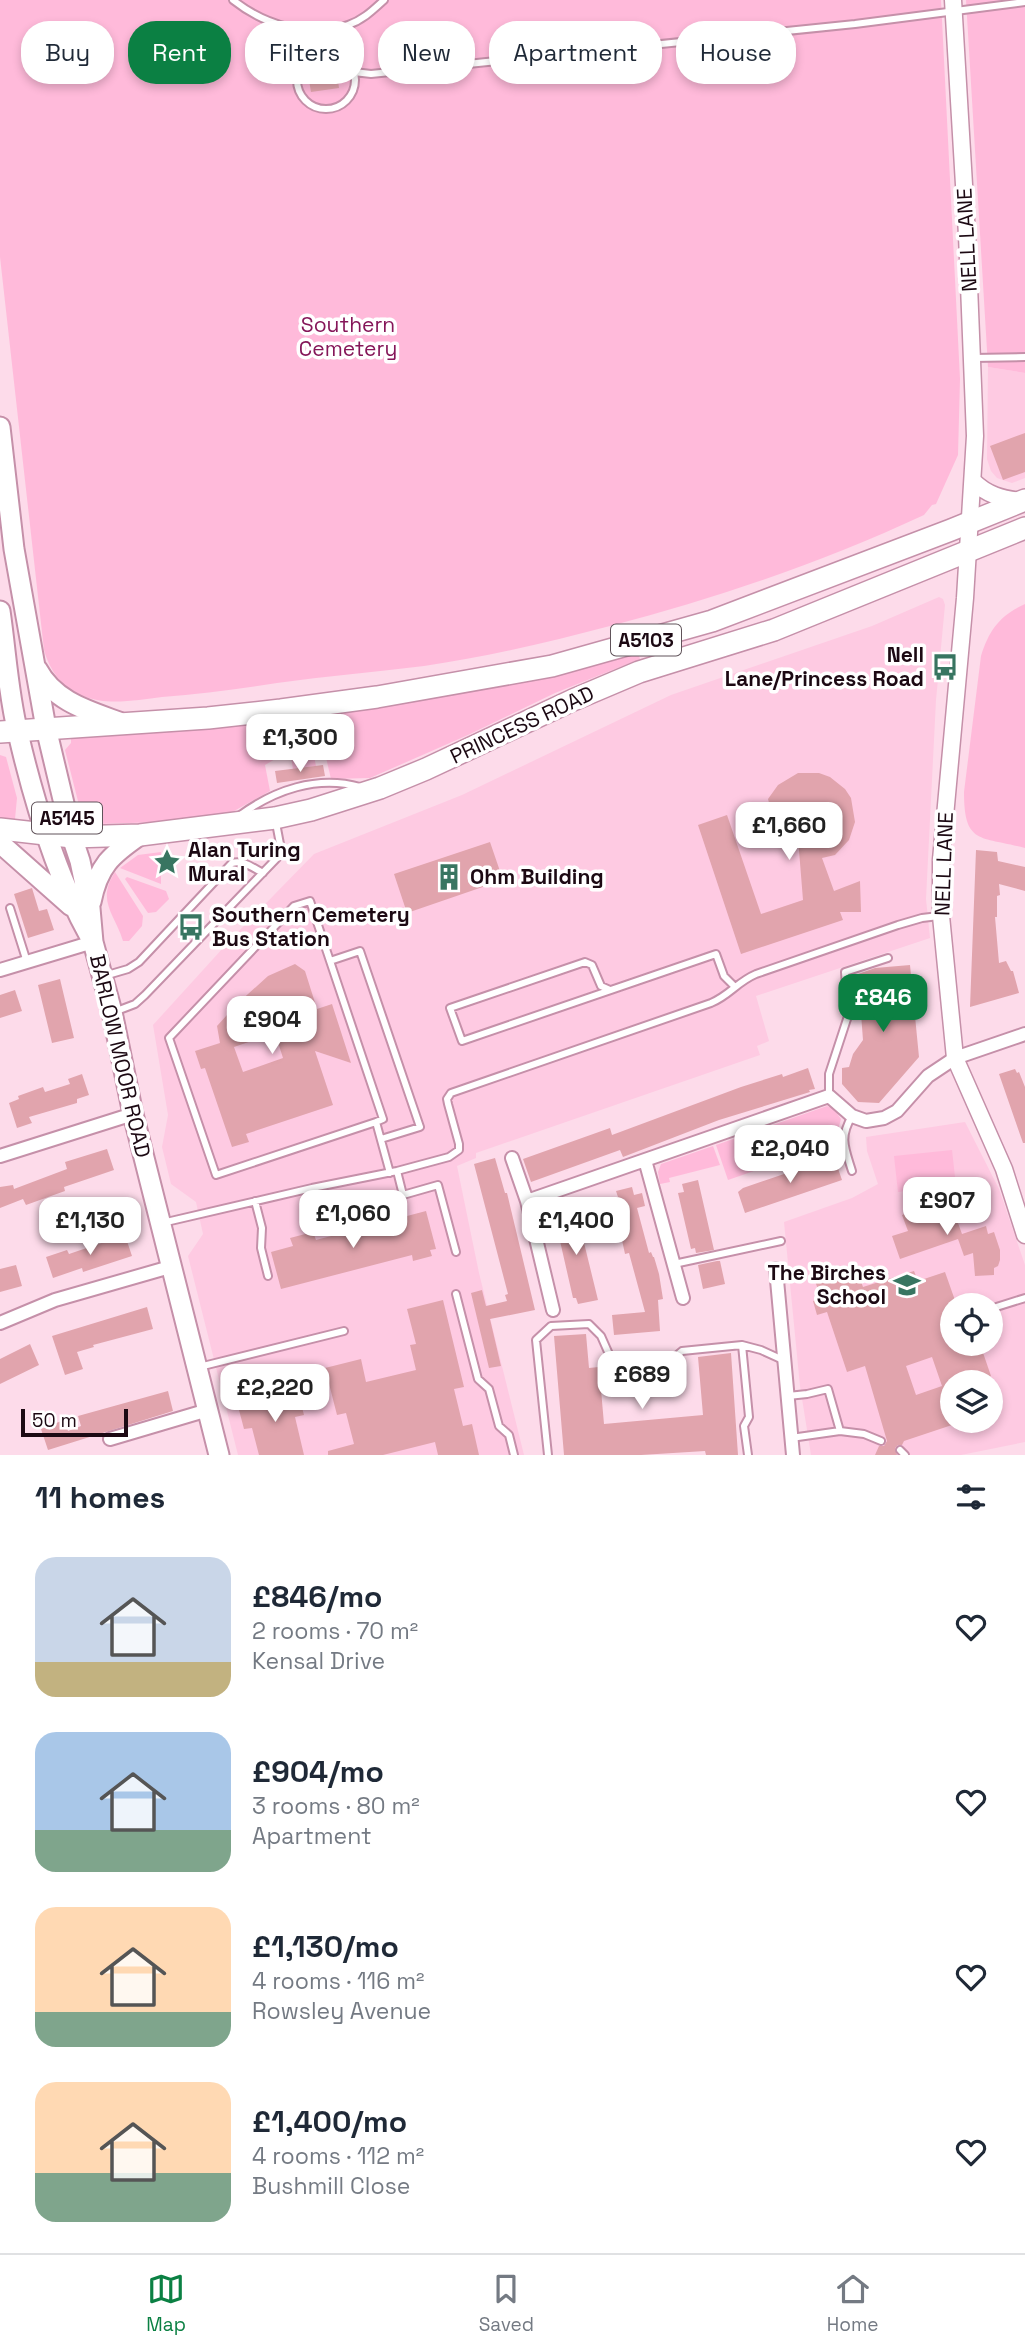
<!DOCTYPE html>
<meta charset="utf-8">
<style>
:root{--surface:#fff;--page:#f2f2f3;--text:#1f2937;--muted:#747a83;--line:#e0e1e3;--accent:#0b8043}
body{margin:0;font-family:"Space Grotesk",sans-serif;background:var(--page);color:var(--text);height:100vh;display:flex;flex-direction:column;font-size:26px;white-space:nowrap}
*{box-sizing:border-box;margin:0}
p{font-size:23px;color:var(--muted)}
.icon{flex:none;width:38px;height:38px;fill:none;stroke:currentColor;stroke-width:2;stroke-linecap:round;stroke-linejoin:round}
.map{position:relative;height:1455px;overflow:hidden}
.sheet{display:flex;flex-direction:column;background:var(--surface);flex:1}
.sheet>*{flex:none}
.hud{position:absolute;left:21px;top:21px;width:984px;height:63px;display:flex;gap:14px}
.controls{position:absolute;left:940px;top:1293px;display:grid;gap:14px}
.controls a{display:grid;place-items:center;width:63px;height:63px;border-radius:50%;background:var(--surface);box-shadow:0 4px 10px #0003;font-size:35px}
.scale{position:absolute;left:21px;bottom:18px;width:107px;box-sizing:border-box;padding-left:7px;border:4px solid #1c0913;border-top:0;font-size:19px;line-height:24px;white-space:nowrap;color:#1c0913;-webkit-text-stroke:5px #fff;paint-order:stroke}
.price{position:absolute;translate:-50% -60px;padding:0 16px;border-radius:14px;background:#fff;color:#222;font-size:23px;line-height:46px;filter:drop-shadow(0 2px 4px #0008)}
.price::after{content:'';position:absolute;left:50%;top:42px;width:21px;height:16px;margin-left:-10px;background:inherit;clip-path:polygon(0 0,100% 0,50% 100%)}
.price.active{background:var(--accent);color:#fff}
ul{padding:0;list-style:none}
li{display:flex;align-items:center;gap:21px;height:175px;padding:0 35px}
li span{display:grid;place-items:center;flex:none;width:196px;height:140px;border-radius:21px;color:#555}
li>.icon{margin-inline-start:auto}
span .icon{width:84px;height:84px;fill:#fffc;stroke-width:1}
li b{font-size:30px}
h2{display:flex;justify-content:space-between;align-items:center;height:84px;padding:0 35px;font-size:30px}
.chip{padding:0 24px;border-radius:28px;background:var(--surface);box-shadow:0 4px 10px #0003;font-size:24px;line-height:63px}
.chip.active{background:var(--accent);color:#fff}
.dock{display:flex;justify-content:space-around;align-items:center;height:98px;border-top:2px solid var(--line);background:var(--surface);font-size:19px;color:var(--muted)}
.dock a{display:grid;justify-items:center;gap:4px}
.dock .active{color:var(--accent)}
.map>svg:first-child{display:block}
</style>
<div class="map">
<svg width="1025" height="1455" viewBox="0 0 1025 1455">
<rect width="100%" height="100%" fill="#fddbea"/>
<path fill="#fecae2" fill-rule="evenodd" d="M988,367L1025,373V478L1012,483L997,478L991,471L987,459Z
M939,597L943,599L945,605L936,700L926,899L930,938L756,996L769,1041L757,1046L760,1055L476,1153V1158L457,1166L479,1273L524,1455H238L188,1256L203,1234L196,1202L171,1184L162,1147L168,1115L153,1025L233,937L314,854L462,795L671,695L872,626Z
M965,1122L999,1189L1025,1265V1442L961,1455H811L800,1386L784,1222L852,1198L878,1184L867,1151L866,1137ZM952,1306H990V1344H952ZM952,1382H990V1421H952Z"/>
<path fill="#ffbada" d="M0,0H941L960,379L958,455L936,504L932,505L924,515C823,562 718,598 610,626C549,642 487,657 424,666C375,672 326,676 277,683C239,689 200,694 162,697C137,700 107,706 83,696C62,688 50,671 44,650L0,257Z
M966,0H1025V373L988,367Z
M1025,604V848C980,836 964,845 964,792L981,656C989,630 1000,615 1025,604Z
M637,650L640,659L555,693L468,735L370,778L331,779L324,749L313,751L316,766L293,769L284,717Z
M279,718L284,754L265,765L270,791L227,815L161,822L97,824L80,809L65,750L71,743V737Z
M0,755L6,757L17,798L15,819L0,818Z
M161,852V884L120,868L138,855Z
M115,872L143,916L142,926L129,941H123C115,914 96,901 115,872Z
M127,877L166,891L169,899L156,912L148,913L125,879Z
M827,1106L834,1109L841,1119L837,1134V1142L728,1180L716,1145Z
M713,1146L720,1165L669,1178L670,1182L660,1184L658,1172L661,1164Z
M952,1150L956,1186L898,1192L894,1156Z
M286,1364L291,1383L250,1393L246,1374Z"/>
<path fill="#e1a4ad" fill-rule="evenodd" d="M336,66L339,88L311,92L308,74H311L310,70Z
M1025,433V472L1003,480L990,446Z
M323,765L325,776L277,783L275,771Z
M798,773H819L830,777L845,789L851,798L855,822L849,840L835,855L822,858L834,891L860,881L861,912H840L843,920L741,954L698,825L727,815L761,914L803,900L798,838H784L781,830L768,834L767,813L771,810L768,799L778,785Z
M490,842L503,880L407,913L394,874Z
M976,850L997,852L998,861L1025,867V891L999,884L1000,895L997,896V917H995L999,963L1006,961L1011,971H1013L1019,993L970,1007Z
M32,888L39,911L47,909L54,930L28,938L14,894Z
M295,964L305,971L317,1009L332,1004L351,1063L315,1051L333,1105L246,1134L249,1142L232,1147L205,1068L201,1069L195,1051L220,1043L217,1026L237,1004L268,976ZM275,1033L283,1058L243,1072L234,1047Z
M910,965L919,1057L879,1103L858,1102L842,1084V1068L849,1067L853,1054L863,1040L858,974L875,968Z
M60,979L74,1038L52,1043L38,985Z
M15,990L22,1011L0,1018V995Z
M808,1068L815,1089L809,1090L810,1092L719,1120L623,1157L620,1150L531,1182L523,1159L610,1128L612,1135L741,1087L782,1074L783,1077Z
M1015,1069L1017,1073L1019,1072L1025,1087V1143H1023L999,1074Z
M82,1074L89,1095L77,1099V1103L29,1117L32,1123L17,1128L9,1103L19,1099L18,1096L43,1087L45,1092L70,1084L68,1079Z
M107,1149L114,1170L64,1187L65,1191L26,1205L23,1199L0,1208V1187L13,1185L14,1189L67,1169L65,1162Z
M834,1157L842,1180L745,1213L738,1192L743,1188Z
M495,1158L505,1193H507L535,1310L490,1319L501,1366L489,1368L471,1293L482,1290L486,1306L507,1301L505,1295L508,1294L474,1164Z
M698,1180L714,1250L696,1253L695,1248L691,1249L678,1193L684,1192L682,1184Z
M632,1187L634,1195L642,1193L645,1206L637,1208L649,1253L651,1252L653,1257H654L659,1274L663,1299L658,1300L660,1331L614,1335L612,1315L645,1312L629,1253L625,1254L613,1199L618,1197L616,1191Z
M944,1201H950L962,1234L986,1226L988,1234L994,1232L1000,1250V1260L998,1266L994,1268V1275L975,1276L973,1253L964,1256L958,1239L900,1259L892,1236L908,1231L902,1215Z
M575,1206L598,1300L578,1304L576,1298H573L555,1219L561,1218L559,1210Z
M426,1211L436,1249L430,1250L432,1256L413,1261L412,1255L281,1289L271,1252L293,1246L290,1238L313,1232L316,1240Z
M125,1235L132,1256L83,1272L82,1268L53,1278L46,1257L67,1250L69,1254Z
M717,1261H720L725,1284L703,1289L698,1265Z
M16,1265L22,1286L0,1292V1269Z
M856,1267L863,1287L914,1271L918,1281L945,1272L957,1306H952V1344H980L991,1376L982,1379L983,1382H952V1425L904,1441L902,1445H898L895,1448L897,1455H875L879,1446H884L887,1441L865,1366L847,1372L827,1312L817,1315L813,1301L821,1298L815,1281ZM932,1357L942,1386L916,1395L906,1366Z
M443,1300L464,1387L454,1389L463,1426L472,1424L479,1455H438L435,1442L383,1455H328V1451L354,1444L346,1413L337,1415L325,1368L361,1359L366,1382L416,1370L410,1345L416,1344L407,1309Z
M147,1307L153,1329L93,1345L94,1347L77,1352L83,1369L65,1375L52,1336Z
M586,1334L589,1368L599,1367L604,1424L703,1415L698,1357L731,1353L738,1455H706L705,1451L641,1455H564L554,1336Z
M30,1344L39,1365L0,1384V1359Z
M276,1389L278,1397L298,1392L304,1415L295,1417L304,1455H259L252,1428L244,1429L239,1410L258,1405L256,1394Z
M168,1391L173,1411L48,1450L41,1429L64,1420L68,1431L81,1426L78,1416Z"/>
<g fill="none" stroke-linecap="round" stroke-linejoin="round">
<defs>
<path id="lane" d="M233,0C263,24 311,40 348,25C363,20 373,10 384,0
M311,29L312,54
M335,29L338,53
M297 80a29 29 0 1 1 58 0a29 29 0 1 1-58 0Z
M354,72L371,74L855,24L1025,2
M973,358L1025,357
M239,816C274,790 317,775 360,787
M10,908L27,962
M330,961L383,1119L376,1122
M104,976L128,969L139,962L232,863C244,860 253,868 263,873
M610,990L601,986L592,965L585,962L450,1008L462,1041L716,954L724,976L735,987
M114,1012L135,1004L145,995L277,858L280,844L276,823
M829,1096V1074L848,1016L845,972L888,958
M852,1116C839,1138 845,1148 852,1171
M381,1139L420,1127L360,951L330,961L310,901L294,906L169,1038L216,1175L376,1122L390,1173
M403,1195L438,1185L456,1252
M255,1201L262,1228L261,1248L268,1276
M323,1216L403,1195L397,1171
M162,1223L312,1188L397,1171L449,1157L459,1150V1144L448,1104L447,1099L451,1093L711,1003C730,995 737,982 756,974L898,925L922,918L939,916
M674,1264L781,1241
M456,1294L478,1379L489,1389L499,1426L509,1435L514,1455
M990,1309L1025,1298
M742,1345L749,1417L744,1426L748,1455
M199,1367L344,1331
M788,1396L807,1394L828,1389L840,1431L791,1438
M840,1431L864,1434L881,1441
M900,1450L905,1455
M548,1455L536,1340L551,1326L589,1324L601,1336L616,1370L663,1367L682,1351L742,1345L761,1350L783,1360"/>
<path id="street" d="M0,970L93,942
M0,1156L133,1114
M512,1158L527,1201L553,1310
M645,1160L683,1298
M527,1201L829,1096L852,1116L866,1121L884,1118L897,1111L928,1076L955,1058L1025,1034
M776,1269L793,1455
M0,1323L55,1300L170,1267
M110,1439L208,1410"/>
<path id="secondary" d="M953,0L967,235L975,436L965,598L941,860V916L955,1058L1004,1169L1025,1235
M973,481C987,495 1002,499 1021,501"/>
<path id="primary" d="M0,427L14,549L46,728L72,837L80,861L90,908L93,942L112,1012L133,1114L219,1455
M0,611C6,651 8,693 18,733C33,798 57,877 89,935
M37,669C54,701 86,710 119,722
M0,843L71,906
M91,902C98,866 111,855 140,835"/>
<path id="highway" d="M0,732L208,718L281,710L377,697L552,666L712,621L951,530L1025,500
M0,829L72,837L140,835L275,818L311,810L380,788L426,769L573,700L639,672L774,630L1025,528"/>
</defs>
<use href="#lane" stroke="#c590a9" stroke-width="10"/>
<use href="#street" stroke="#c590a9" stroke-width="16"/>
<use href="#secondary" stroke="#c590a9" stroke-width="19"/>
<use href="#primary" stroke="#c590a9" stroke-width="23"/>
<use href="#highway" stroke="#c590a9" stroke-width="24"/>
<use href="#lane" stroke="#fff" stroke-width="6"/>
<use href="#street" stroke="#fff" stroke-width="12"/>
<use href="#secondary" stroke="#fff" stroke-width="16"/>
<use href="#primary" stroke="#fff" stroke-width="19"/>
<use href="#highway" stroke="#fff" stroke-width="21"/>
</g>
<defs>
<symbol id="bus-bare" viewBox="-9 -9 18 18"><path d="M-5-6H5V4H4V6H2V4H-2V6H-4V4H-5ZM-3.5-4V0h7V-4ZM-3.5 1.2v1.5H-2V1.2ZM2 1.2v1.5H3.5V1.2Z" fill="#387561" stroke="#fff" stroke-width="2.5" paint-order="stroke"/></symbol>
<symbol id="sight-bare" viewBox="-9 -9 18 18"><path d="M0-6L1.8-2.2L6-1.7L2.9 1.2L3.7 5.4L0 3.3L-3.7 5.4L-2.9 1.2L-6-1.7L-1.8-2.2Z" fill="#387561" stroke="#fff" stroke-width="2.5" paint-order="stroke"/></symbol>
<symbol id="building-bare" viewBox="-9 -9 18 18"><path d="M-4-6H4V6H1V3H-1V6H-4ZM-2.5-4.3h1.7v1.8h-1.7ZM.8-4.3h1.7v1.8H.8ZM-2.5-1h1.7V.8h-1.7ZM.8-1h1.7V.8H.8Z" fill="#387561" stroke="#fff" stroke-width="2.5" paint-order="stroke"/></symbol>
<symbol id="school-bare" viewBox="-9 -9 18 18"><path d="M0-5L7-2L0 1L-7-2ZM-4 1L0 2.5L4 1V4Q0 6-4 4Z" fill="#387561" stroke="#fff" stroke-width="2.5" paint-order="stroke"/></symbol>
</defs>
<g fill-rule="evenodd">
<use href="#bus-bare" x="926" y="648" width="38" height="38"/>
<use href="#sight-bare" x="148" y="843" width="38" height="38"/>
<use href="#building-bare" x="430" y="858" width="38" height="38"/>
<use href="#bus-bare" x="172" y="908" width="38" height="38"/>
<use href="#school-bare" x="888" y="1266" width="38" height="38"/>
</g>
<g text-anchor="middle" stroke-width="7" stroke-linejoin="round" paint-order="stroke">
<g fill="#fff" stroke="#60535a" stroke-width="2">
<rect x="611" y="624.5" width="70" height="31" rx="5"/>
<rect x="32" y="802.5" width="70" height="31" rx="5"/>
</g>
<g font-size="19" font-weight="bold" fill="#1c0913">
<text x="646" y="647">A5103</text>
<text x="67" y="825">A5145</text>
</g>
<g font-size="21" fill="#1c0913" stroke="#fff">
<text transform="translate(967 240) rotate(-93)" y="7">NELL LANE</text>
<text transform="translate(522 725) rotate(-25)" y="7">PRINCESS ROAD</text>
<text transform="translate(944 864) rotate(-88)" y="7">NELL LANE</text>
<text transform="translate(120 1056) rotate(77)" y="7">BARLOW MOOR ROAD</text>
</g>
<g font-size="21" fill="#851659" stroke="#fff">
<text x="348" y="332">Southern<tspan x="348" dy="24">Cemetery</tspan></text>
</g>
<g font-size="21" font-weight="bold" fill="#1c0913" stroke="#fff" text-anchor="start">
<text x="924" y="662" text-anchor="end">Nell<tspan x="924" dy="24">Lane/Princess Road</tspan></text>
<text x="188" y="857">Alan Turing<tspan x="188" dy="24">Mural</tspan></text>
<text x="470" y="884">Ohm Building</text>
<text x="212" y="922">Southern Cemetery<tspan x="212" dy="24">Bus Station</tspan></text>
<text x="886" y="1280" text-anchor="end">The Birches<tspan x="886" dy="24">School</tspan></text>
</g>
</g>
</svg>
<div class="controls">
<a><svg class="icon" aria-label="locate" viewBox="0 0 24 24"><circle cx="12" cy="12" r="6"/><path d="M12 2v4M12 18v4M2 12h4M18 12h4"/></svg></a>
<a><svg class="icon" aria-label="layers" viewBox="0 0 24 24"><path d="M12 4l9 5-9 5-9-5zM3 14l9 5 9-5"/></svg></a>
</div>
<div class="scale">50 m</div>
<b class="price" style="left:300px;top:774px">£1,300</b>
<b class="price" style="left:789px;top:862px">£1,660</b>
<b class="price active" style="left:883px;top:1034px">£846</b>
<b class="price" style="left:272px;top:1056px">£904</b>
<b class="price" style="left:790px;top:1185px">£2,040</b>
<b class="price" style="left:947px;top:1237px">£907</b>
<b class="price" style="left:353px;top:1250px">£1,060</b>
<b class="price" style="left:90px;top:1257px">£1,130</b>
<b class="price" style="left:576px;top:1257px">£1,400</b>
<b class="price" style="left:642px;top:1411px">£689</b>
<b class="price" style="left:275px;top:1424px">£2,220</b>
<div class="hud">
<a class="chip">Buy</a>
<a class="chip active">Rent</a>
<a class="chip">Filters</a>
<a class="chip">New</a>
<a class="chip">Apartment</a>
<a class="chip">House</a>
</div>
</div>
<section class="sheet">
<h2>11 homes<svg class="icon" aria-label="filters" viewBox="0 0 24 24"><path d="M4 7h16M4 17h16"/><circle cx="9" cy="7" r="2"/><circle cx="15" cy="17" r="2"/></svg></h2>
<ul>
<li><span style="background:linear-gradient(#c9d6e8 75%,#c2b280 0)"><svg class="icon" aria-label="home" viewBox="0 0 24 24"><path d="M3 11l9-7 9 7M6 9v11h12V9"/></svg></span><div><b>£846/mo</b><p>2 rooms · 70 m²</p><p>Kensal Drive</p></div><svg class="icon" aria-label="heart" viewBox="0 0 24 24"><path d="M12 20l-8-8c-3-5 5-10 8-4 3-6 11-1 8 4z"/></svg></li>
<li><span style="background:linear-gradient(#a9c7e8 70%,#7fa58c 0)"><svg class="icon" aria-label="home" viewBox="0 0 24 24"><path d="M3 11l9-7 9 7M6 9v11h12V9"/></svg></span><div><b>£904/mo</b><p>3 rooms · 80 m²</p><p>Apartment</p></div><svg class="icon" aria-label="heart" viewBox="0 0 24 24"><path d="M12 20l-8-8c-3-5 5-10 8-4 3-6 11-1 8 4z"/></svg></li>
<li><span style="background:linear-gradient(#ffd9b3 75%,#7fa58c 0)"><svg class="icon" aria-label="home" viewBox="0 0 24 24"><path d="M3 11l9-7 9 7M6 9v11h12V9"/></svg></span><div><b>£1,130/mo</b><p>4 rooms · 116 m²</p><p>Rowsley Avenue</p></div><svg class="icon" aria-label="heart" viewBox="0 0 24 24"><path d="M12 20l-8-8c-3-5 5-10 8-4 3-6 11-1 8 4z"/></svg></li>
<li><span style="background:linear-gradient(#ffd9b3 65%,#7fa58c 0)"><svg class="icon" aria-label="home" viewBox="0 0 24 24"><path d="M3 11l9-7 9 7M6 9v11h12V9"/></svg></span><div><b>£1,400/mo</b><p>4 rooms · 112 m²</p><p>Bushmill Close</p></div><svg class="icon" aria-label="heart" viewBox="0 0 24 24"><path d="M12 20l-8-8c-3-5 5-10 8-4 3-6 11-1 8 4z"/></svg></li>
</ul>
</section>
<nav class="dock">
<a class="active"><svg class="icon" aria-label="map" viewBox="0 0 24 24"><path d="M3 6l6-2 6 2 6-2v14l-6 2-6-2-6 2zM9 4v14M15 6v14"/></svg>Map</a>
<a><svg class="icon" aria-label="saved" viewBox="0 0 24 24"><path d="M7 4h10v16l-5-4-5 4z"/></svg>Saved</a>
<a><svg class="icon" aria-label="home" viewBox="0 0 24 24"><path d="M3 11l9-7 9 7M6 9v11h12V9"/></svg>Home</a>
</nav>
